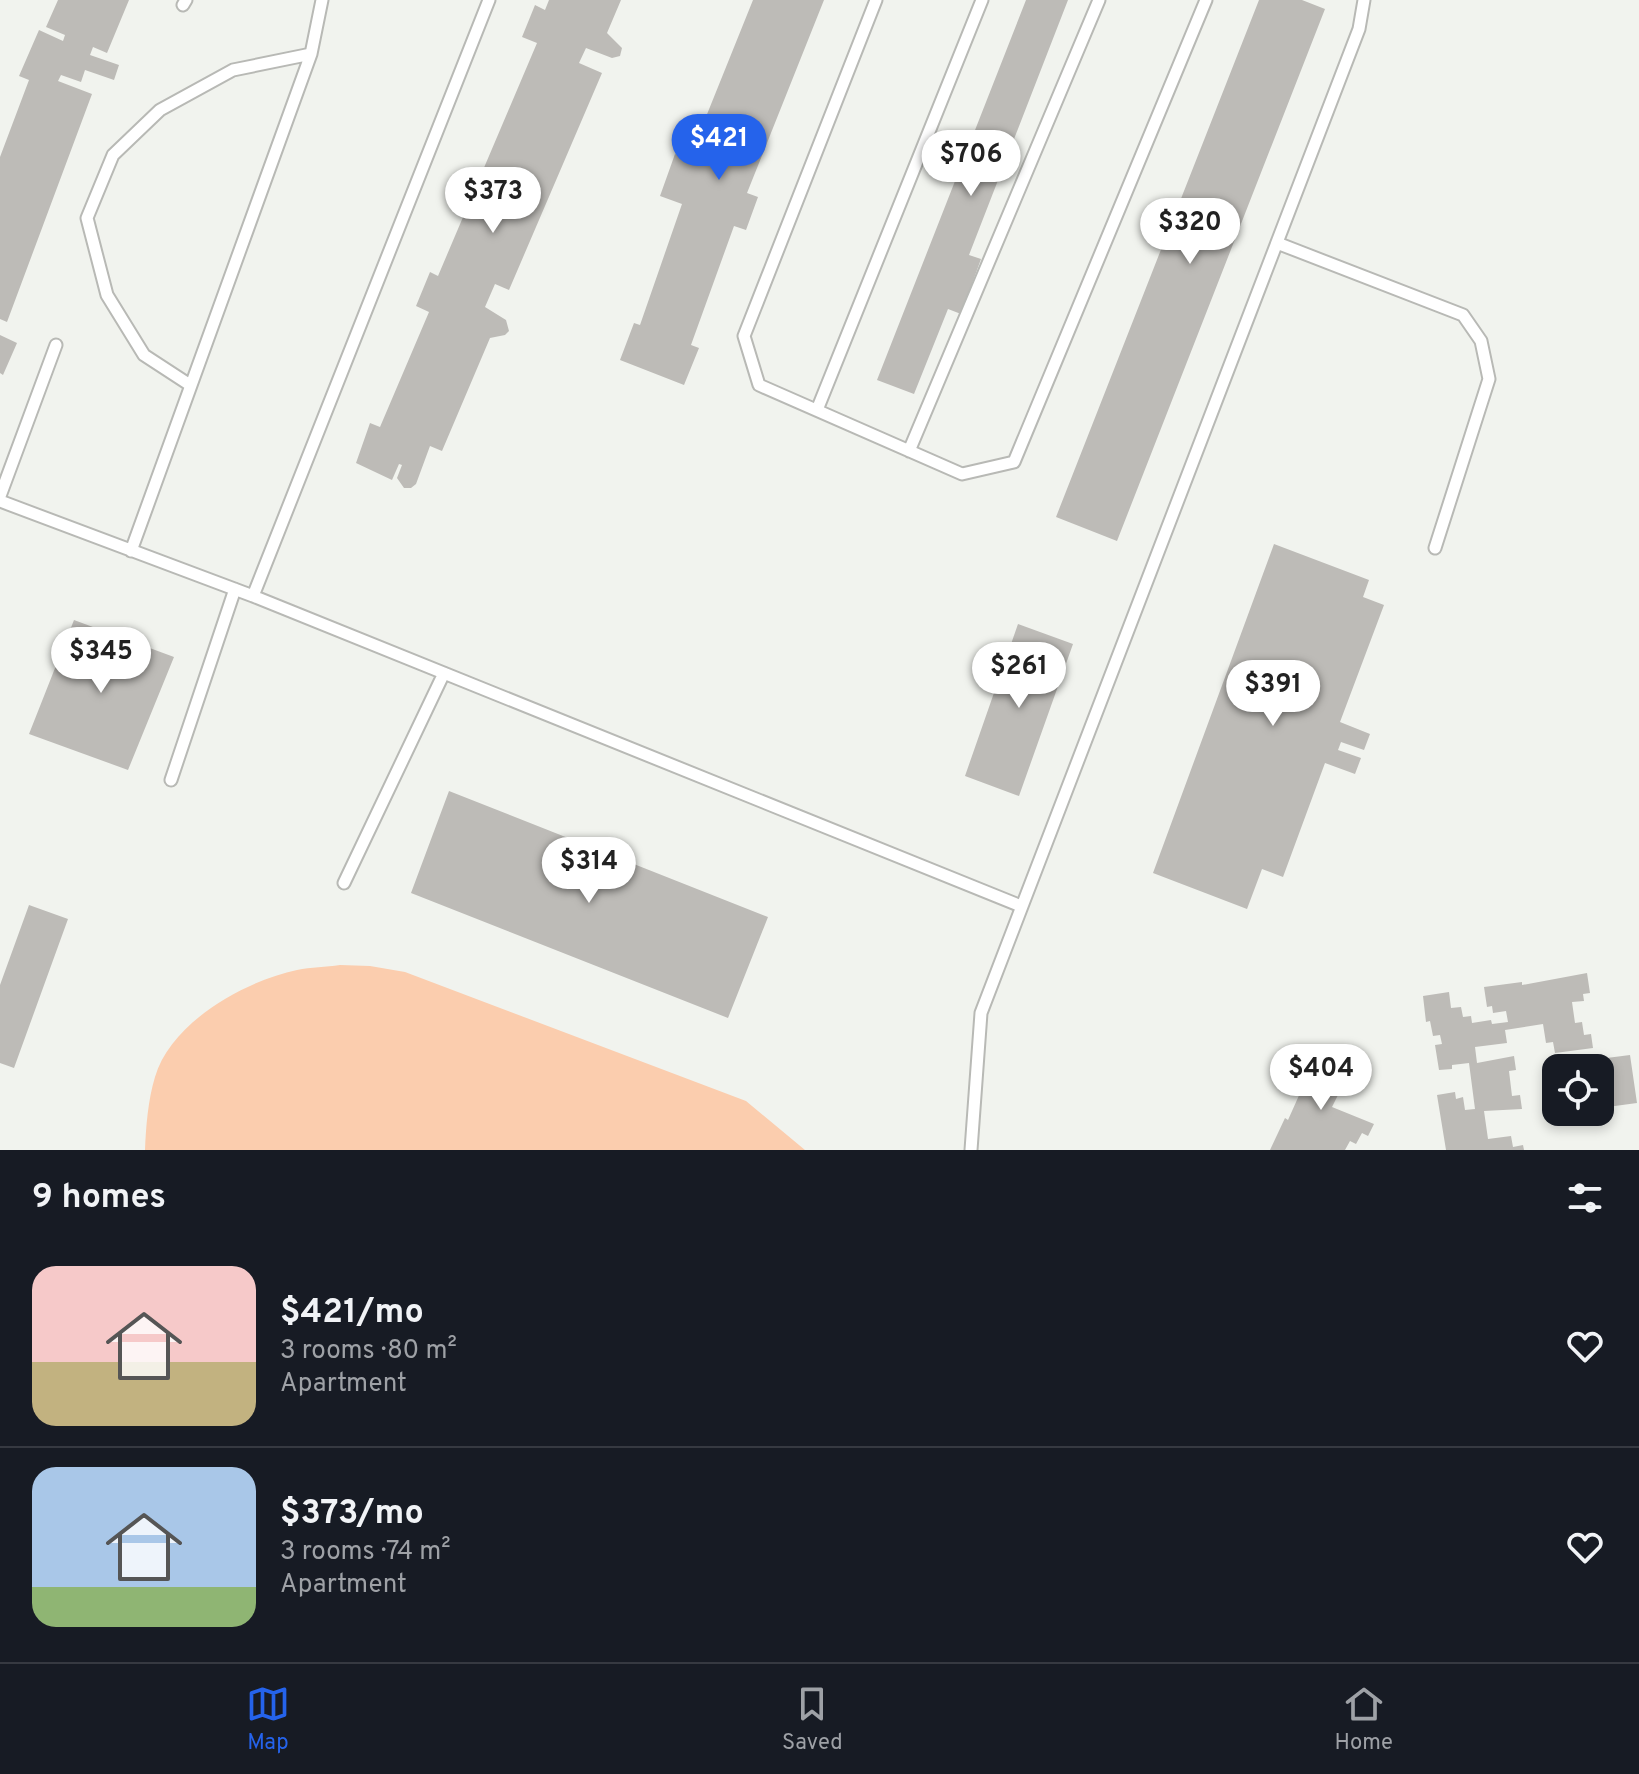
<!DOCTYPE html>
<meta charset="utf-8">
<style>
:root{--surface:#171b24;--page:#242831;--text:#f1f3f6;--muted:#9ea1a6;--line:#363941;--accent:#2563eb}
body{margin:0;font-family:Overpass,sans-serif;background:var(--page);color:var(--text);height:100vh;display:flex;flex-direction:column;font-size:30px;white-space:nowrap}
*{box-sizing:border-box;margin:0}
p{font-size:26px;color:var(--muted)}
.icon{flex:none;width:44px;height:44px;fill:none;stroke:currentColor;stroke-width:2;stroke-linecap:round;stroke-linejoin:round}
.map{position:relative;height:1150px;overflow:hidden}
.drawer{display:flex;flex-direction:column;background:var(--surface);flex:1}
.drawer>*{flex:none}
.fabs{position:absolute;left:1542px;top:1054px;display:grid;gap:16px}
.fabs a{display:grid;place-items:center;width:72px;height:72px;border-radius:16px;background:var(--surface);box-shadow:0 4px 12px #0003;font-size:40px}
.price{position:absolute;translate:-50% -68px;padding:0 18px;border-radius:28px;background:#fff;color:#222;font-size:26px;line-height:52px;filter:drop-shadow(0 2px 4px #0008)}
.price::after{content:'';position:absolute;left:50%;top:48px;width:24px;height:18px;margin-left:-12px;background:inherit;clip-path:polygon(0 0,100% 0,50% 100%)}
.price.active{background:var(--accent);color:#fff}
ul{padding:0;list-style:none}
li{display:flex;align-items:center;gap:24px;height:200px;padding:0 32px}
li+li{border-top:2px solid var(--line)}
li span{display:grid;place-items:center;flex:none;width:224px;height:160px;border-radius:24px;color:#555}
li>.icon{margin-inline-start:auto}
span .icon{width:96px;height:96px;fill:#fffc;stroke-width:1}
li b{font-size:34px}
h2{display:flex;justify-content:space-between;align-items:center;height:96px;padding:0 32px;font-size:34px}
.tabs{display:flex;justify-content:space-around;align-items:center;height:112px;border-top:2px solid var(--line);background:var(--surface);font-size:22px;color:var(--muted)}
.tabs a{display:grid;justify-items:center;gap:4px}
.tabs .active{color:var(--accent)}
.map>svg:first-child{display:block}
</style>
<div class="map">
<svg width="1639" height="1150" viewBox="0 0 1639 1150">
<rect width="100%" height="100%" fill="#f1f3ee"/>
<path fill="#fbcdae" d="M340,965L370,966L405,972L746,1101L805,1150H145C146,1126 148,1100 155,1077C171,1022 245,981 297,970C311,967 326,967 340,965Z"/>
<path fill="#bdbbb7" d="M58,0H129L107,53L93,47L90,55L119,65L114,80L85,70L81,82L61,75L58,81L92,94L7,322L0,319V157L29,80L19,76L39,30L63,41L65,35L46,27Z
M549,0H621L607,33L622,48L620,56L612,58L586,48L579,63L602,73L509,290L495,284L485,307L506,320L509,331L505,335L490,338L442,451L430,446L416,484L411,488H404L397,478L402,465L399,464L392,480L356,463L370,423L380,427L429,312L416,306L430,272L438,276L537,43L522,37L535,5L545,10Z
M753,0H824L747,193L758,197L746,230L734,226L691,345L699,348L684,385L620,360L634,323L640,325L682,204L660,196L675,154L689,159Z
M1026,0H1068L969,255L981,259L961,314L948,309L914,394L877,380Z
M1259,0H1302L1325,9L1117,541L1056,517Z
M0,335L17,343L3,375L0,373Z
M1274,544L1369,580L1363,597L1384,605L1340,722L1370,734L1364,750L1341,742L1338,750L1361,758L1355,774L1325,763L1283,877L1262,869L1247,909L1153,873Z
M74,620L174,657L128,770L29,734Z
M1018,624L1073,644L1019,796L965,776Z
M449,791L768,917L728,1018L411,893Z
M29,905L68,919L14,1068L0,1063V985Z
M1587,973L1590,993L1583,994L1584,1001L1572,1002L1575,1023L1582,1022L1584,1035L1591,1034L1593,1048L1555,1053L1553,1042L1546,1043L1543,1024L1505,1030L1507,1043L1475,1047L1477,1063L1514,1056L1516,1070L1509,1071L1512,1096L1520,1095L1522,1109L1484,1111L1488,1139L1511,1136L1513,1147L1523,1145L1524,1150H1446L1437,1095L1455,1092L1456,1099L1463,1097L1465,1110L1475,1109L1469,1063L1452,1065V1069L1439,1070L1435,1045L1442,1044L1440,1035L1433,1036L1430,1021L1426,1022L1423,996L1449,992L1451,1008L1461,1007L1463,1017L1471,1016L1472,1023L1491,1020L1492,1024L1508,1022L1506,1011L1493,1013L1492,1006L1487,1007L1484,987L1522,982V985Z
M1322,1044L1340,1053L1337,1058L1343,1061L1337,1073L1347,1077L1332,1107L1374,1124L1368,1136L1362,1133L1356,1144L1350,1141L1345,1150H1270L1285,1118L1288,1120Z
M1630,1055L1637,1103L1600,1108V1068H1560V1064Z"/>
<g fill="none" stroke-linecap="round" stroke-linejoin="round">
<defs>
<path id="service" d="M876,0L744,336L759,385L962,474L1014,462L1206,0
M183,5L186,0
M1277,243L1463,315L1481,341L1489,379L1435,548
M190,385L144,355L107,295L87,218L113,155L160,110L233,70L311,54
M817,410L982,0
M909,451L1099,0
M0,496L56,345
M0,501L253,596L1021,906
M131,551L311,54L322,0
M253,596L489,0
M171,780L235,589
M344,883L444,673
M971,1150L981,1013L1359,29L1364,0"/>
</defs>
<use href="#service" stroke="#b8b9b5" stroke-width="15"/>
<use href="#service" stroke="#fff" stroke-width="11"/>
</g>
</svg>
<div class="fabs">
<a><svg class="icon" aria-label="locate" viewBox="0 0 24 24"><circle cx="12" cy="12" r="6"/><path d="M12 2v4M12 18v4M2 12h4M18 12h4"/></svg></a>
</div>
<b class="price active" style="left:719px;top:182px">$421</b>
<b class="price" style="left:971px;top:198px">$706</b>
<b class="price" style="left:493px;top:235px">$373</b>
<b class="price" style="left:1190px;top:266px">$320</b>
<b class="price" style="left:101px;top:695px">$345</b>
<b class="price" style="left:1019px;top:710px">$261</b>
<b class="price" style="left:1273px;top:728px">$391</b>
<b class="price" style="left:589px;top:905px">$314</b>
<b class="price" style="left:1321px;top:1112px">$404</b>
</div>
<section class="drawer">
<h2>9 homes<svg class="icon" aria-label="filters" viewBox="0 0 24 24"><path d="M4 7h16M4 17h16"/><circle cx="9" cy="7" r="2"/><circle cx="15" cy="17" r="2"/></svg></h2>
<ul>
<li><span style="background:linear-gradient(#f6c9c9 60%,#c2b280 0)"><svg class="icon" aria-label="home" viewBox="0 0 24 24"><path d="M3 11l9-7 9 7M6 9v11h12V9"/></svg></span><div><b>$421/mo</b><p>3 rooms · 80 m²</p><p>Apartment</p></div><svg class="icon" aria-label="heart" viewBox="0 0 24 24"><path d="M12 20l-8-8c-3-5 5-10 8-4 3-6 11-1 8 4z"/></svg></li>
<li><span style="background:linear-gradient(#a9c7e8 75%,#8fb573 0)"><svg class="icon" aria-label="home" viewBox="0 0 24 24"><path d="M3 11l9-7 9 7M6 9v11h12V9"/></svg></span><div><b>$373/mo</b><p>3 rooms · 74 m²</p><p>Apartment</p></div><svg class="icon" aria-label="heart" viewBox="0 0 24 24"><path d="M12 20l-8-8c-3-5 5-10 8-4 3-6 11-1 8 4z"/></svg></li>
</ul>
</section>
<nav class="tabs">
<a class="active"><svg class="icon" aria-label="map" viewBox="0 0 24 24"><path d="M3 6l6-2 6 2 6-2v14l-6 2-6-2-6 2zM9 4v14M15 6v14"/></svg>Map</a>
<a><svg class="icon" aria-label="saved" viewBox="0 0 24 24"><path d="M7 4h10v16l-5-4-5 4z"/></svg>Saved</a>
<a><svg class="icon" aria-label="home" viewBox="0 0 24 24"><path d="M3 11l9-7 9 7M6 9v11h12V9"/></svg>Home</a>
</nav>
